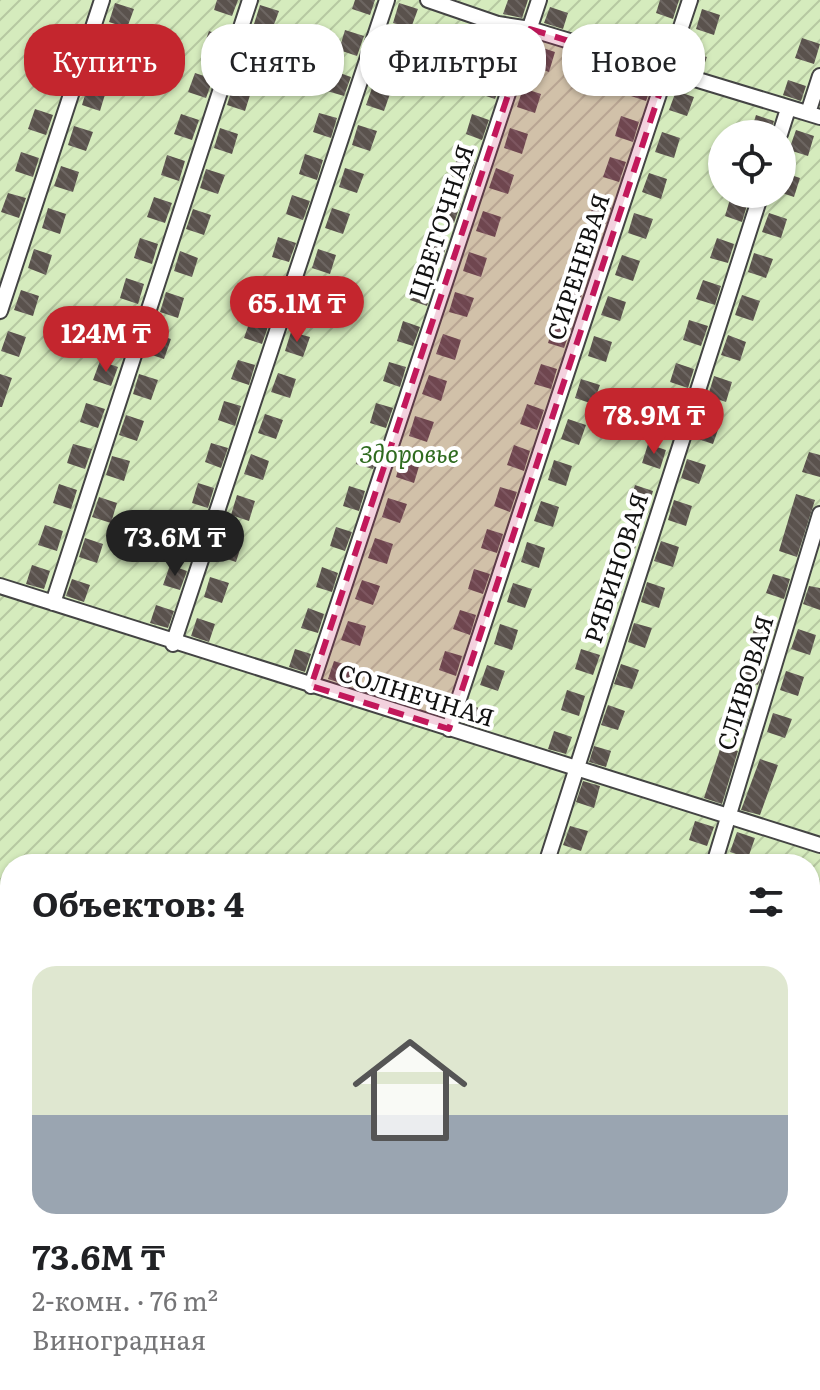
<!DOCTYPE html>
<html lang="ru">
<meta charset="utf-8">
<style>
:root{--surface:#fff;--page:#f2f2f2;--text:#202124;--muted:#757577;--line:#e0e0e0;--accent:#c4262e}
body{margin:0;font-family:Literata,serif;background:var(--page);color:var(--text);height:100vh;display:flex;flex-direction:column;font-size:30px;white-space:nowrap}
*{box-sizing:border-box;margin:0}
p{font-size:26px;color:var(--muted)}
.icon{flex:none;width:44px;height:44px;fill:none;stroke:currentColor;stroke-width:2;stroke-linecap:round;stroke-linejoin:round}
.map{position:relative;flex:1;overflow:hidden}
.drawer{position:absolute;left:0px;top:854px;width:820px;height:536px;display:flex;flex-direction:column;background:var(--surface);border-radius:32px 32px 0 0;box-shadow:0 2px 6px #0004}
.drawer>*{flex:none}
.guide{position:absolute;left:24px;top:24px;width:772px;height:72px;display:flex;gap:16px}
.buttons{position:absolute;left:708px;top:120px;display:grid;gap:16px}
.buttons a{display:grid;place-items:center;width:88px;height:88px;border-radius:50%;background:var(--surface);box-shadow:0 2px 6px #0004;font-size:40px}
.price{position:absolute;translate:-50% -68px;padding:0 18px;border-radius:28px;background:var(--accent);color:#fff;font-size:26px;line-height:52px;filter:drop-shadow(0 2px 4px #0008)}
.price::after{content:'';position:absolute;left:50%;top:48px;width:24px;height:18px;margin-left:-12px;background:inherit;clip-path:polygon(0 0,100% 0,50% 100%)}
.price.current{background:#222;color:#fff}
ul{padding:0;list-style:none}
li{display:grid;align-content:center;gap:16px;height:424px;padding:0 32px}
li+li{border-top:2px solid var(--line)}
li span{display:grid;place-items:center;height:248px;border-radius:24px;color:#555}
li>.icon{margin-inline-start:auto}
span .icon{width:144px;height:144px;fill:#fffc;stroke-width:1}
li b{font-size:34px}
h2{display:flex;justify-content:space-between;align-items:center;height:96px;padding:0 32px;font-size:34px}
.pill{padding:0 28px;border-radius:32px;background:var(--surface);box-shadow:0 2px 6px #0004;font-size:28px;line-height:72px}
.pill.current{background:var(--accent);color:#fff}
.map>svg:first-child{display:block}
</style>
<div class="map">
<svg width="820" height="1390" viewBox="0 0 820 1390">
<defs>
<pattern id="garden-furrows" width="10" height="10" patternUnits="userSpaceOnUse" patternTransform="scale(2)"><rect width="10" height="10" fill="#d5ebbd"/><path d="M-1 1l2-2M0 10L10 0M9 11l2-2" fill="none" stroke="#b6c8a1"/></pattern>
<pattern id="building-back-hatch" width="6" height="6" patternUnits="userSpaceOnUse" patternTransform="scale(2)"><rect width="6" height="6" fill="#5a524d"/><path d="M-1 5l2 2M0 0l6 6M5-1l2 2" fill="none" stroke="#6d6662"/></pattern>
</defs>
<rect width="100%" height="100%" fill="#fffdf5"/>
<path fill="url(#garden-furrows)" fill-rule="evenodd" d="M0,0H820V1390H0ZM722,134H782V194H722ZM10,864H810V1380H10Z"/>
<path fill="url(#building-back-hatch)" d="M217,0H238L232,16L214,10Z
M355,0H375L370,15L352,9Z
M508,0H528L522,18L503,14Z
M660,0H679L673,19L656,13Z
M115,3L134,9L127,28L109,22Z
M399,3L418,9L411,28L393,23Z
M260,5L279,11L272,30L254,24Z
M550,7L568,13L563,29L544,23Z
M702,9L720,15L714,35L696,29Z
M62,27L80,33L74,53L56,47Z
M345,30L364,36L357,56L339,50Z
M209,31L227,37L221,57L202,51Z
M496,34L515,39L509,59L490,53Z
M648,35L666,41L660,58L643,53Z
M802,38L820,44L814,64L795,58Z
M101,43L119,49L113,68L95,62Z
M386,44L404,50L397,70L379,64Z
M247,46L266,52L259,71L241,65Z
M537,46L555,52L549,72L530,66Z
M688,51L707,57L702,71L684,65Z
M48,69L66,75L60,94L42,88Z
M334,71L351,77L344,96L327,91Z
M195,73L213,79L206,98L188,92Z
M484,74L502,80L495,99L477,93Z
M634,76L653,82L646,101L628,95Z
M788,80L806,86L801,101L783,95Z
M88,85L106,91L100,111L82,105Z
M373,85L391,91L384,111L366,105Z
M233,86L251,92L245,111L227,105Z
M523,88L541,94L535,113L517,107Z
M676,91L694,97L687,116L669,110Z
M35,109L53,115L46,135L28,129Z
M319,113L337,118L331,138L313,132Z
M181,114L199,120L192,140L174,134Z
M472,114L489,120L482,140L466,134Z
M756,115L774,121L770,134H750Z
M621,116L639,122L633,142L615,136Z
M358,125L377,131L370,151L352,145Z
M74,126L93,132L86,151L68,145Z
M220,128L238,134L232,154L214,148Z
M510,128L528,134L522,154L504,148Z
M796,130L814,136L808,156L789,150Z
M662,132L680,138L674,158L655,152Z
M21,152L39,158L33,177L15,171Z
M305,154L323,160L317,180L299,174Z
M167,155L185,161L179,181L161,175Z
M458,156L475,162L468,181L451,176Z
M610,157L626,162L619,182L603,177Z
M61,166L79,172L73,192L54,186Z
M345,168L364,174L357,193L339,187Z
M496,168L514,175L508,194L489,188Z
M206,169L225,175L218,194L200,188Z
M782,172L800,178L794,197L782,193Z
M649,173L667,179L661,199L642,192Z
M8,193L26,198L19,218L1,212Z
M292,195L310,201L303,220L286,214Z
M731,196L748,202L742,222L725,216Z
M154,197L172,203L165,223L147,217Z
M444,198L461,203L454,223L437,217Z
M595,199L612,204L606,224L589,218Z
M48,208L66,214L60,234L42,228Z
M332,208L350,214L343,234L325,228Z
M193,209L211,215L204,235L186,229Z
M483,211L501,217L495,237L476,231Z
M634,213L653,219L646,239L628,233Z
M769,213L787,219L781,238L762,232Z
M278,237L296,243L289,262L272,257Z
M140,238L158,244L152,264L134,258Z
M430,238L447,244L441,263L424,258Z
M717,238L734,244L728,263L710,258Z
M581,240L598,246L592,265L575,260Z
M34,249L52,255L46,275L28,268Z
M318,249L336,255L330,274L312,268Z
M180,251L198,258L192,277L174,271Z
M469,252L487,258L481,277L463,271Z
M754,253L773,259L766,278L748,272Z
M622,255L640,261L633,281L615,275Z
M126,278L144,284L138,304L120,298Z
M265,278L282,284L276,303L258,298Z
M703,280L721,286L715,305L696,299Z
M417,281L433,286L427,306L410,300Z
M568,281L585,286L578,306L561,300Z
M21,290L39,296L33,316L14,310Z
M305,291L324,297L317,317L299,311Z
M166,292L184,298L178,318L160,312Z
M455,292L474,298L467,317L449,312Z
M742,295L760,301L753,321L735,315Z
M608,296L626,302L620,321L601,315Z
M251,318L269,324L262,344L244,338Z
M113,320L131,326L125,346L106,339Z
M689,320L708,326L701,346L683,340Z
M403,321L420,327L413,346L397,341Z
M554,323L571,328L564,348L548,343Z
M8,331L26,337L19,357L1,351Z
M291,332L310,337L303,357L285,351Z
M153,333L171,339L164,359L146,353Z
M443,334L461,340L455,360L436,354Z
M728,335L746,342L740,361L721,355Z
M594,336L612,342L606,362L588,356Z
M238,360L255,365L249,385L231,379Z
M100,361L118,367L111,386L93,380Z
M389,362L406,367L400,387L383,381Z
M676,363L694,369L688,388L670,382Z
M541,364L557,369L551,389L534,384Z
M278,373L296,379L290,398L271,392Z
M0,374L12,378L2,407H0Z
M139,374L158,380L151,400L133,394Z
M429,375L447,381L441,401L422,394Z
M714,376L732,382L726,402L708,396Z
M581,379L600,385L593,404L575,398Z
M224,401L241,406L235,426L218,420Z
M86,403L105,409L98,428L80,422Z
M376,403L393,408L386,428L370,423Z
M527,404L544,410L537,430L520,424Z
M662,404L681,409L674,429L656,423Z
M265,414L283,420L276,439L258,433Z
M126,415L144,421L137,441L119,435Z
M415,416L434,422L427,442L409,436Z
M701,418L720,424L713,444L695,438Z
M568,419L586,425L579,445L561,439Z
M211,443L228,448L221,468L205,462Z
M73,444L92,449L85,469L67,463Z
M363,444L379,450L373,469L356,464Z
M648,444L666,450L660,469L642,463Z
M514,445L530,451L524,471L507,465Z
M809,452L820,455V477L802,472Z
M251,454L269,461L263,480L244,474Z
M112,456L130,461L124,481L106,475Z
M402,457L420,463L414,483L396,477Z
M687,459L706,465L699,484L681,478Z
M554,460L572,466L566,486L548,480Z
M198,483L214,488L208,508L192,503Z
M59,484L77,490L71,509L53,503Z
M635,485L653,491L647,511L629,505Z
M349,486L365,491L359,511L343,506Z
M500,487L517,492L510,512L494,506Z
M796,494L815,500L797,557L779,551Z
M237,495L255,501L249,521L231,515Z
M99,497L117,503L111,523L92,517Z
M388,498L407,504L400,523L382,517Z
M674,500L692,506L686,526L668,520Z
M541,501L559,507L553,527L534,521Z
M184,524L201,529L194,549L177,543Z
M45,525L63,531L57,551L38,545Z
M622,526L640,532L634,552L615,546Z
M336,527L352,532L345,551L330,546Z
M487,529L503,534L497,553L481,548Z
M224,537L242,543L236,562L218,556Z
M85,538L103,544L97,563L79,557Z
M375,538L393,544L387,564L368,558Z
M661,541L679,547L673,567L654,561Z
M527,542L545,548L539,568L521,562Z
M32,565L50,571L44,589L26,584Z
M170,565L187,571L180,590L163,585Z
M322,567L338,573L332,592L316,587Z
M609,568L627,574L621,594L602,588Z
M474,569L490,574L483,594L468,589Z
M773,574L790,579L784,599L766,593Z
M210,577L229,583L222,603L204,597Z
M72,579L90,585L84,602L66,596Z
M362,580L380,586L373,605L355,599Z
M647,582L665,588L659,608L641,602Z
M513,583L532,589L525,608L507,602Z
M809,586L820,588V610L803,604Z
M156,605L174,611L168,628L150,623Z
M308,608L324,614L318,633L301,628Z
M596,609L614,615L607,634L589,628Z
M460,610L476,615L470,635L453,629Z
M758,616L777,622L770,642L752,636Z
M197,618L215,624L209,642L191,636Z
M348,621L366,626L360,646L341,640Z
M634,623L652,628L645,648L628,642Z
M500,624L518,630L512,650L494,644Z
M798,629L816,635L810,655L791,649Z
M295,649L311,654L305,672L289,667Z
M581,649L600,655L593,675L575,669Z
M445,651L462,656L456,676L439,670Z
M747,659L764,665L758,685L740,679Z
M334,661L353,667L347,685L328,679Z
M621,664L639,670L632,689L614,684Z
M487,665L505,671L498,691L480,685Z
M786,671L804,677L798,696L780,690Z
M567,690L585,696L579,716L561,710Z
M432,691L449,696L443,715L426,710Z
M733,702L751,708L745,728L727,721Z
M608,705L625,711L618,730L601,725Z
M473,706L491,712L486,729L467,723Z
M773,713L792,719L785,738L767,732Z
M554,731L572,737L566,754L548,749Z
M594,746L611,751L606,767L589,762Z
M721,746L738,751L722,804L704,798Z
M760,759L778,765L760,815L741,810Z
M583,781L600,786L594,808L576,802Z
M695,821L714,827L707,846L689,840Z
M570,826L588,831L581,851L563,845Z
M737,832L755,838L748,858L730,852Z"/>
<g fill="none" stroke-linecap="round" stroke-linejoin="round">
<defs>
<path id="minor" d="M428,0L498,24L530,29L820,117
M808,113L820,76
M780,134L788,109
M0,311L102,0
M0,586L820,845
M53,603L250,0
M173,644L387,0
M311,686L539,0
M449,729L690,0
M546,864L761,194
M714,864L820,514
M810,1074L820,1041
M43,1390L46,1380
M381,1390L385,1380
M546,1390L549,1380
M716,1390L719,1380"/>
</defs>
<use href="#minor" stroke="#444" stroke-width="18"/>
<use href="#minor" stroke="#fff" stroke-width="14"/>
</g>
<path fill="#c2185b" fill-opacity="0.2" stroke="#c2185b" stroke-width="6" stroke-dasharray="16 10" stroke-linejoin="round" d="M530,29L667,71L449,729L311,686Z"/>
<g text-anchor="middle" stroke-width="8" stroke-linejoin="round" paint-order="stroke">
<g font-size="24" fill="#111" stroke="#fff">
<text transform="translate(442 222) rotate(-72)" y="8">ЦВЕТОЧНАЯ</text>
<text transform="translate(579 267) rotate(-72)" y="8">СИРЕНЕВАЯ</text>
<text transform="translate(617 568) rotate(-72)" y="8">РЯБИНОВАЯ</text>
<text transform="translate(746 683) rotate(-73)" y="8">СЛИВОВАЯ</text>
<text transform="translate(416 696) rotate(17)" y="8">СОЛНЕЧНАЯ</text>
</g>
<g font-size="24" font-style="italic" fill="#2f6b1f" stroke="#fff">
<text x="409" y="463">Здоровье</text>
</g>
</g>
</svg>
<div class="buttons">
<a><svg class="icon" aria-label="locate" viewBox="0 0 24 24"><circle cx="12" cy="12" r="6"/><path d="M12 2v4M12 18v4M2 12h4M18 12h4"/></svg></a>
</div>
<b class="price" style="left:297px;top:344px">65.1M ₸</b>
<b class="price" style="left:106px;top:374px">124M ₸</b>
<b class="price" style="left:654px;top:456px">78.9M ₸</b>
<b class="price current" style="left:175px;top:578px">73.6M ₸</b>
<div class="guide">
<a class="pill current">Купить</a>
<a class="pill">Снять</a>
<a class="pill">Фильтры</a>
<a class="pill">Новое</a>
</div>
<section class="drawer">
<h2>Объектов: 4<svg class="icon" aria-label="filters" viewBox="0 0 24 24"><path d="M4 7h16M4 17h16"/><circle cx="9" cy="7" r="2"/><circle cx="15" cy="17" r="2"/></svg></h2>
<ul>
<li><span style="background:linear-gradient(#dfe7d0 60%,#9aa5b1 0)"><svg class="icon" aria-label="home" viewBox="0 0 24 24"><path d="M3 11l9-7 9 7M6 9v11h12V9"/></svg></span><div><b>73.6M ₸</b><p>2-комн. · 76 m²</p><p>Виноградная</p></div></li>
</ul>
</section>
</div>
